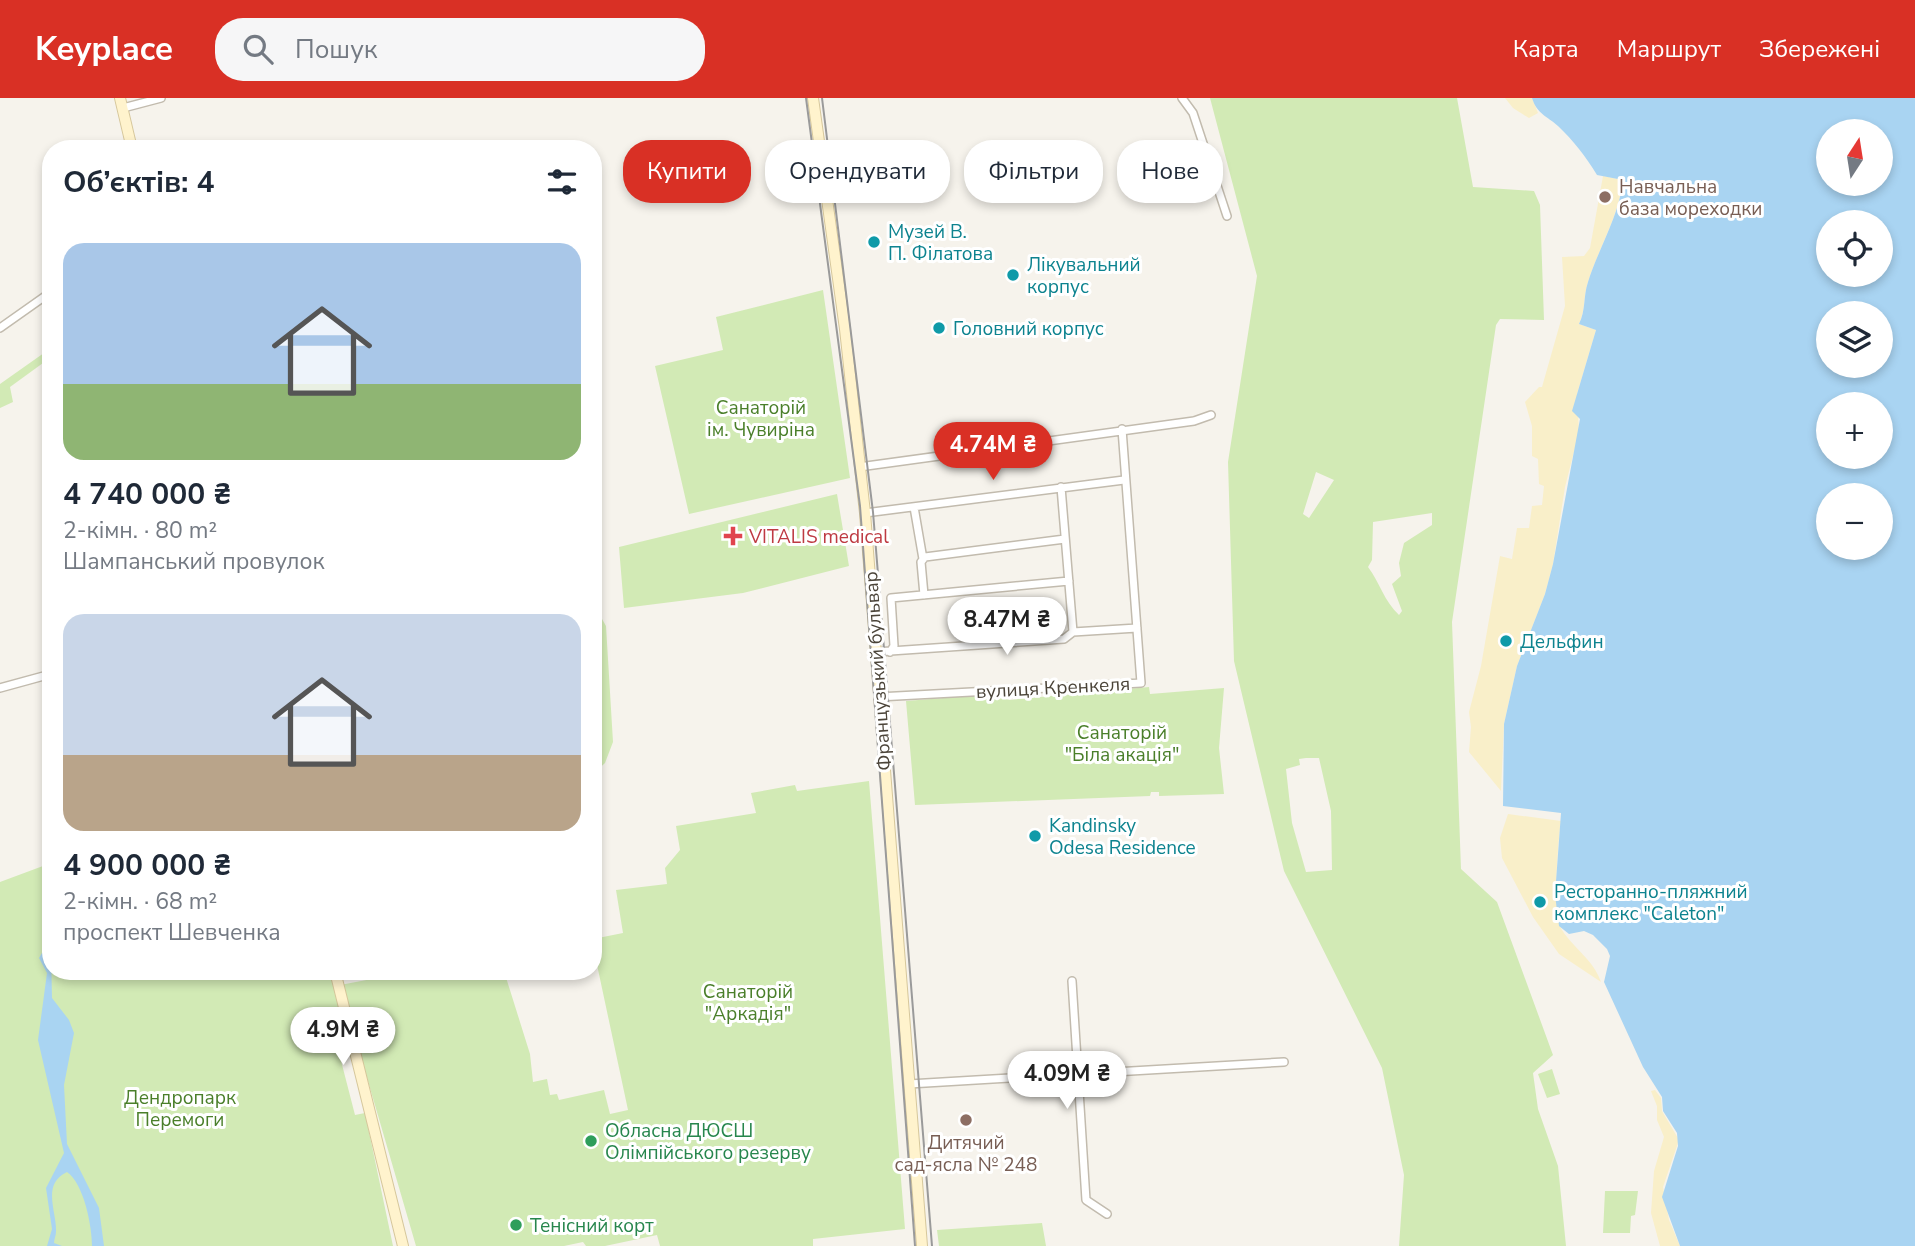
<!DOCTYPE html>
<html lang="uk">
<meta charset="utf-8">
<style>
:root{--surface:#fff;--page:#f6f6f7;--text:#1f2937;--muted:#747a83;--accent:#d93025}
body{margin:0;font-family:"Nunito Sans",sans-serif;background:var(--page);color:var(--text);height:100vh;display:flex;flex-direction:column;font-size:26px;white-space:nowrap}
*{box-sizing:border-box;margin:0}
p{font-size:23px;color:var(--muted)}
.icon{flex:none;width:38px;height:38px;fill:none;stroke:currentColor;stroke-width:2;stroke-linecap:round;stroke-linejoin:round}
.map{position:relative;flex:1;overflow:hidden}
.panel{position:absolute;left:42px;top:42px;width:560px;height:840px;display:flex;flex-direction:column;background:var(--surface);border-radius:28px;box-shadow:0 4px 10px #0003}
.panel>*{flex:none}
.banner{position:absolute;left:623px;top:42px;width:665px;height:63px;display:flex;gap:14px}
.needle{width:46px;rotate:12deg}
.controls{position:absolute;left:1816px;top:21px;display:grid;gap:14px}
.controls a{display:grid;place-items:center;width:77px;height:77px;border-radius:50%;background:var(--surface);box-shadow:0 4px 10px #0003;font-size:35px}
.price{position:absolute;translate:-50% -60px;padding:0 16px;border-radius:24px;background:#fff;color:#222;font-size:23px;line-height:46px;filter:drop-shadow(0 2px 4px #0008)}
.price::after{content:'';position:absolute;left:50%;top:42px;width:21px;height:16px;margin-left:-10px;background:inherit;clip-path:polygon(0 0,100% 0,50% 100%)}
.price.selected{background:var(--accent);color:#fff}
ul{padding:0;list-style:none}
li{display:grid;align-content:center;gap:14px;height:371px;padding:0 21px}
li span{display:grid;place-items:center;height:217px;border-radius:21px;color:#555}
li>.icon{margin-inline-start:auto}
span .icon{width:126px;height:126px;fill:#fffc;stroke-width:1}
li b{font-size:30px}
h2{display:flex;justify-content:space-between;align-items:center;height:84px;padding:0 21px;font-size:30px}
.tag{padding:0 24px;border-radius:28px;background:var(--surface);box-shadow:0 4px 10px #0003;font-size:24px;line-height:63px}
.tag.selected{background:var(--accent);color:#fff}
header{display:flex;align-items:center;gap:42px;box-sizing:border-box;height:98px;padding:0 35px;background:var(--accent);color:#fff}
header strong{font-size:33px}
nav{display:flex;gap:38px;margin-inline-start:auto;font-size:24px}
.search{width:490px;height:63px;background:var(--page);display:flex;align-items:center;gap:18px;box-sizing:border-box;padding:0 24px;border-radius:28px;color:var(--muted);font-size:26px}
.map>svg:first-child{display:block}
</style>
<header>
<strong>Keyplace</strong>
<div class="search"><svg class="icon" aria-label="search" viewBox="0 0 24 24"><circle cx="10" cy="10" r="6"/><path d="M15 15l6 6"/></svg>Пошук</div>
<nav><a>Карта</a><a>Маршрут</a><a>Збережені</a></nav>
</header>
<div class="map">
<svg width="1915" height="1148" viewBox="0 0 1915 1148">
<rect width="100%" height="100%" fill="#f6f3ec"/>
<path fill="#d2eab5" fill-rule="evenodd" d="M1210,0H1457L1473,89L1534,93L1540,107L1544,222L1500,221L1496,227L1452,524L1461,771L1497,804L1553,957L1533,975L1538,1011L1558,1068L1566,1148H1399L1404,1077L1382,970L1284,773L1234,563L1228,364L1257,178ZM1316,374L1334,382L1309,420L1303,416ZM1432,415V427L1404,445L1399,465L1401,478L1392,486L1402,513L1399,517C1384,503 1380,485 1368,469L1372,462L1373,424ZM1306,660H1319L1331,713L1332,772L1306,774L1292,725L1286,671L1300,667L1299,661Z
M823,192L850,380L689,416L655,268L723,252L716,219Z
M51,250V276L43,265L10,289L13,304L0,310V286Z
M837,396L849,468L743,495L624,510L619,449Z
M593,505L606,528L613,644L605,665L593,676Z
M1149,589L1150,596L1224,590L1219,650L1224,696L1159,698V694H1151L1150,698L915,707L906,603L1007,595L1009,602Z
M869,683L905,1131L813,1141V1148H660L657,1137L605,1148H586L583,1144L564,1148H416L340,887L414,873H504L530,956L533,984L547,981L550,997L557,996L559,1002L604,992L610,1016L628,1012L593,848V841L623,835L616,792L667,786L665,770L680,752L676,728L756,715L751,695L795,687L797,693Z
M51,765V873H333L343,915L330,920L355,1017L365,1015L393,1148H0V784Z
M1552,971L1560,996L1547,1000L1538,976Z
M1605,1093H1638L1635,1117L1631,1118L1630,1135H1603Z
M1042,1125L1046,1148H939L937,1132Z"/>
<path fill="#f9efc9" d="M1505,0H1532L1538,15L1529,20L1513,10Z
M1603,78L1623,82C1619,118 1599,149 1588,184C1583,199 1586,211 1579,226L1596,232L1577,296L1579,334L1565,389L1553,466L1545,496L1517,568L1504,626L1501,693L1469,654L1471,629L1469,614L1481,568L1500,458L1512,461L1517,430H1529L1532,408L1542,407L1544,388L1539,386L1538,361L1532,358V328L1525,304L1539,289H1542L1565,208L1562,159L1584,158L1590,150Z
M1508,716L1561,723C1558,743 1552,817 1562,832C1575,852 1593,861 1601,884L1559,856L1533,819L1502,760L1500,740Z
M1655,992L1661,1000L1662,1013L1679,1042L1663,1089L1669,1122L1680,1148H1660L1651,1115L1654,1073L1664,1039L1657,1022V1008L1651,993Z"/>
<path fill="#a9d4f2" fill-rule="evenodd" d="M1532,0H1915V1148H1680L1662,1099L1678,1048L1677,1035L1663,1013L1662,999L1643,969L1604,884L1610,858L1607,851L1593,837L1584,833L1569,836L1559,828L1555,797L1561,715L1503,708L1504,626L1517,568L1545,496L1553,466L1580,321L1572,313L1596,232L1579,226C1586,212 1583,199 1588,184C1599,149 1619,119 1623,82L1597,77C1586,59 1573,42 1558,28C1547,18 1537,16 1532,0ZM1829,33H1881V86H1829ZM1829,124H1881V177H1829ZM1829,215H1881V268H1829ZM1829,306H1881V359H1829ZM1829,397H1881V450H1829Z
M42,855H51L52,900L69,922L74,935L64,987L67,1046L99,1110L104,1148H92C92,1128 84,1086 67,1074C41,1086 57,1114 56,1134C56,1138 54,1141 54,1145L62,1148H47L52,1131L46,1090L64,1055L38,942L47,875L39,860Z"/>
<g fill="none" stroke-linecap="round" stroke-linejoin="round">
<defs>
<path id="street" d="M1182,0L1193,15L1227,118
M123,10L161,0
M0,230L51,194
M859,369L1194,323L1211,317
M1061,389L1073,534
M914,409L923,461
M865,415L1124,382
M924,497L921,464L925,459L1065,441
M876,554L1064,541L1073,534L1137,530
M890,554L894,548L891,500L1069,483
M0,590L51,576
M878,599L1141,585L1122,331
M1072,883L1086,1102L1107,1116
M909,986L1284,964"/>
<path id="secondary" d="M120,0L132,51
M813,0L845,231L865,415L922,1148
M335,873L403,1148"/>
</defs>
<use href="#street" stroke="#c2bbae" stroke-width="10"/>
<use href="#secondary" stroke="#d6c79b" stroke-width="12"/>
<use href="#street" stroke="#fff" stroke-width="7"/>
<use href="#secondary" stroke="#fff3cd" stroke-width="10"/>
<path stroke="#9a9a9a" stroke-width="2" d="M806,0L860,408L915,1148
M822,0L873,414L932,1148"/>
</g>
<g fill="#8d6e63" stroke="#fff" stroke-width="2.5">
<circle cx="1605" cy="99" r="7"/>
<circle cx="966" cy="1022" r="7"/>
</g>
<g fill="#0f9aa8" stroke="#fff" stroke-width="2.5">
<circle cx="874" cy="144" r="7"/>
<circle cx="1013" cy="177" r="7"/>
<circle cx="939" cy="230" r="7"/>
<circle cx="1506" cy="543" r="7"/>
<circle cx="1035" cy="738" r="7"/>
<circle cx="1540" cy="804" r="7"/>
</g>
<path fill="#e0444e" stroke="#fff" stroke-width="2.5" d="M729.5 427.5h7v7h7v7h-7v7h-7v-7h-7v-7h7z"/>
<g fill="#2e9e5b" stroke="#fff" stroke-width="2.5">
<circle cx="591" cy="1043" r="7"/>
<circle cx="516" cy="1127" r="7"/>
</g>
<g text-anchor="middle" stroke-width="6" stroke-linejoin="round" paint-order="stroke">
<g font-size="19" fill="#785e54" stroke="#fff" text-anchor="start">
<text x="1619" y="95">Навчальна<tspan x="1619" dy="22">база мореходки</tspan></text>
<text x="966" y="1051" text-anchor="middle">Дитячий<tspan x="966" dy="22">сад-ясла № 248</tspan></text>
</g>
<g font-size="19" fill="#0d838f" stroke="#fff" text-anchor="start">
<text x="888" y="140">Музей В.<tspan x="888" dy="22">П. Філатова</tspan></text>
<text x="1027" y="173">Лікувальний<tspan x="1027" dy="22">корпус</tspan></text>
<text x="953" y="237">Головний корпус</text>
<text x="1520" y="550">Дельфин</text>
<text x="1049" y="734">Kandinsky<tspan x="1049" dy="22">Odesa Residence</tspan></text>
<text x="1554" y="800">Ресторанно-пляжний<tspan x="1554" dy="22">комплекс "Caleton"</tspan></text>
</g>
<g font-size="19" fill="#4a7f2a" stroke="#fff">
<text x="761" y="316">Санаторій<tspan x="761" dy="22">ім. Чувиріна</tspan></text>
<text x="1122" y="641">Санаторій<tspan x="1122" dy="22">"Біла акація"</tspan></text>
<text x="748" y="900">Санаторій<tspan x="748" dy="22">"Аркадія"</tspan></text>
<text x="180" y="1006">Дендропарк<tspan x="180" dy="22">Перемоги</tspan></text>
</g>
<g font-size="19" fill="#be3a42" stroke="#fff" text-anchor="start">
<text x="749" y="445">VITALIS medical</text>
</g>
<g font-size="19" fill="#4b4439" stroke="#fff">
<text transform="translate(877 573) rotate(-94)" y="7">Французький бульвар</text>
<text transform="translate(1053 589) rotate(-3)" y="7">вулиця Кренкеля</text>
</g>
<g font-size="19" fill="#27864d" stroke="#fff" text-anchor="start">
<text x="605" y="1039">Обласна ДЮСШ<tspan x="605" dy="22">Олімпійського резерву</tspan></text>
<text x="530" y="1134">Тенісний корт</text>
</g>
</g>
</svg>
<div class="controls">
<a><svg class="needle" viewBox="-14 -14 28 28"><path d="M0-13l5 13h-10z" fill="#e53935"/><path d="M0 13l5-13h-10z" fill="#747a83"/></svg></a>
<a><svg class="icon" aria-label="locate" viewBox="0 0 24 24"><circle cx="12" cy="12" r="6"/><path d="M12 2v4M12 18v4M2 12h4M18 12h4"/></svg></a>
<a><svg class="icon" aria-label="layers" viewBox="0 0 24 24"><path d="M12 4l9 5-9 5-9-5zM3 14l9 5 9-5"/></svg></a>
<a>+</a>
<a>−</a>
</div>
<b class="price selected" style="left:993px;top:384px">4.74M ₴</b>
<b class="price" style="left:1007px;top:559px">8.47M ₴</b>
<b class="price" style="left:343px;top:969px">4.9M ₴</b>
<b class="price" style="left:1067px;top:1013px">4.09M ₴</b>
<div class="banner">
<a class="tag selected">Купити</a>
<a class="tag">Орендувати</a>
<a class="tag">Фільтри</a>
<a class="tag">Нове</a>
</div>
<section class="panel">
<h2>Об’єктів: 4<svg class="icon" aria-label="filters" viewBox="0 0 24 24"><path d="M4 7h16M4 17h16"/><circle cx="9" cy="7" r="2"/><circle cx="15" cy="17" r="2"/></svg></h2>
<ul>
<li><span style="background:linear-gradient(#a9c7e8 65%,#8fb573 0)"><svg class="icon" aria-label="home" viewBox="0 0 24 24"><path d="M3 11l9-7 9 7M6 9v11h12V9"/></svg></span><div><b>4 740 000 ₴</b><p>2-кімн. · 80 m²</p><p>Шампанський провулок</p></div></li>
<li><span style="background:linear-gradient(#c9d6e8 65%,#b9a48a 0)"><svg class="icon" aria-label="home" viewBox="0 0 24 24"><path d="M3 11l9-7 9 7M6 9v11h12V9"/></svg></span><div><b>4 900 000 ₴</b><p>2-кімн. · 68 m²</p><p>проспект Шевченка</p></div></li>
</ul>
</section>
</div>
